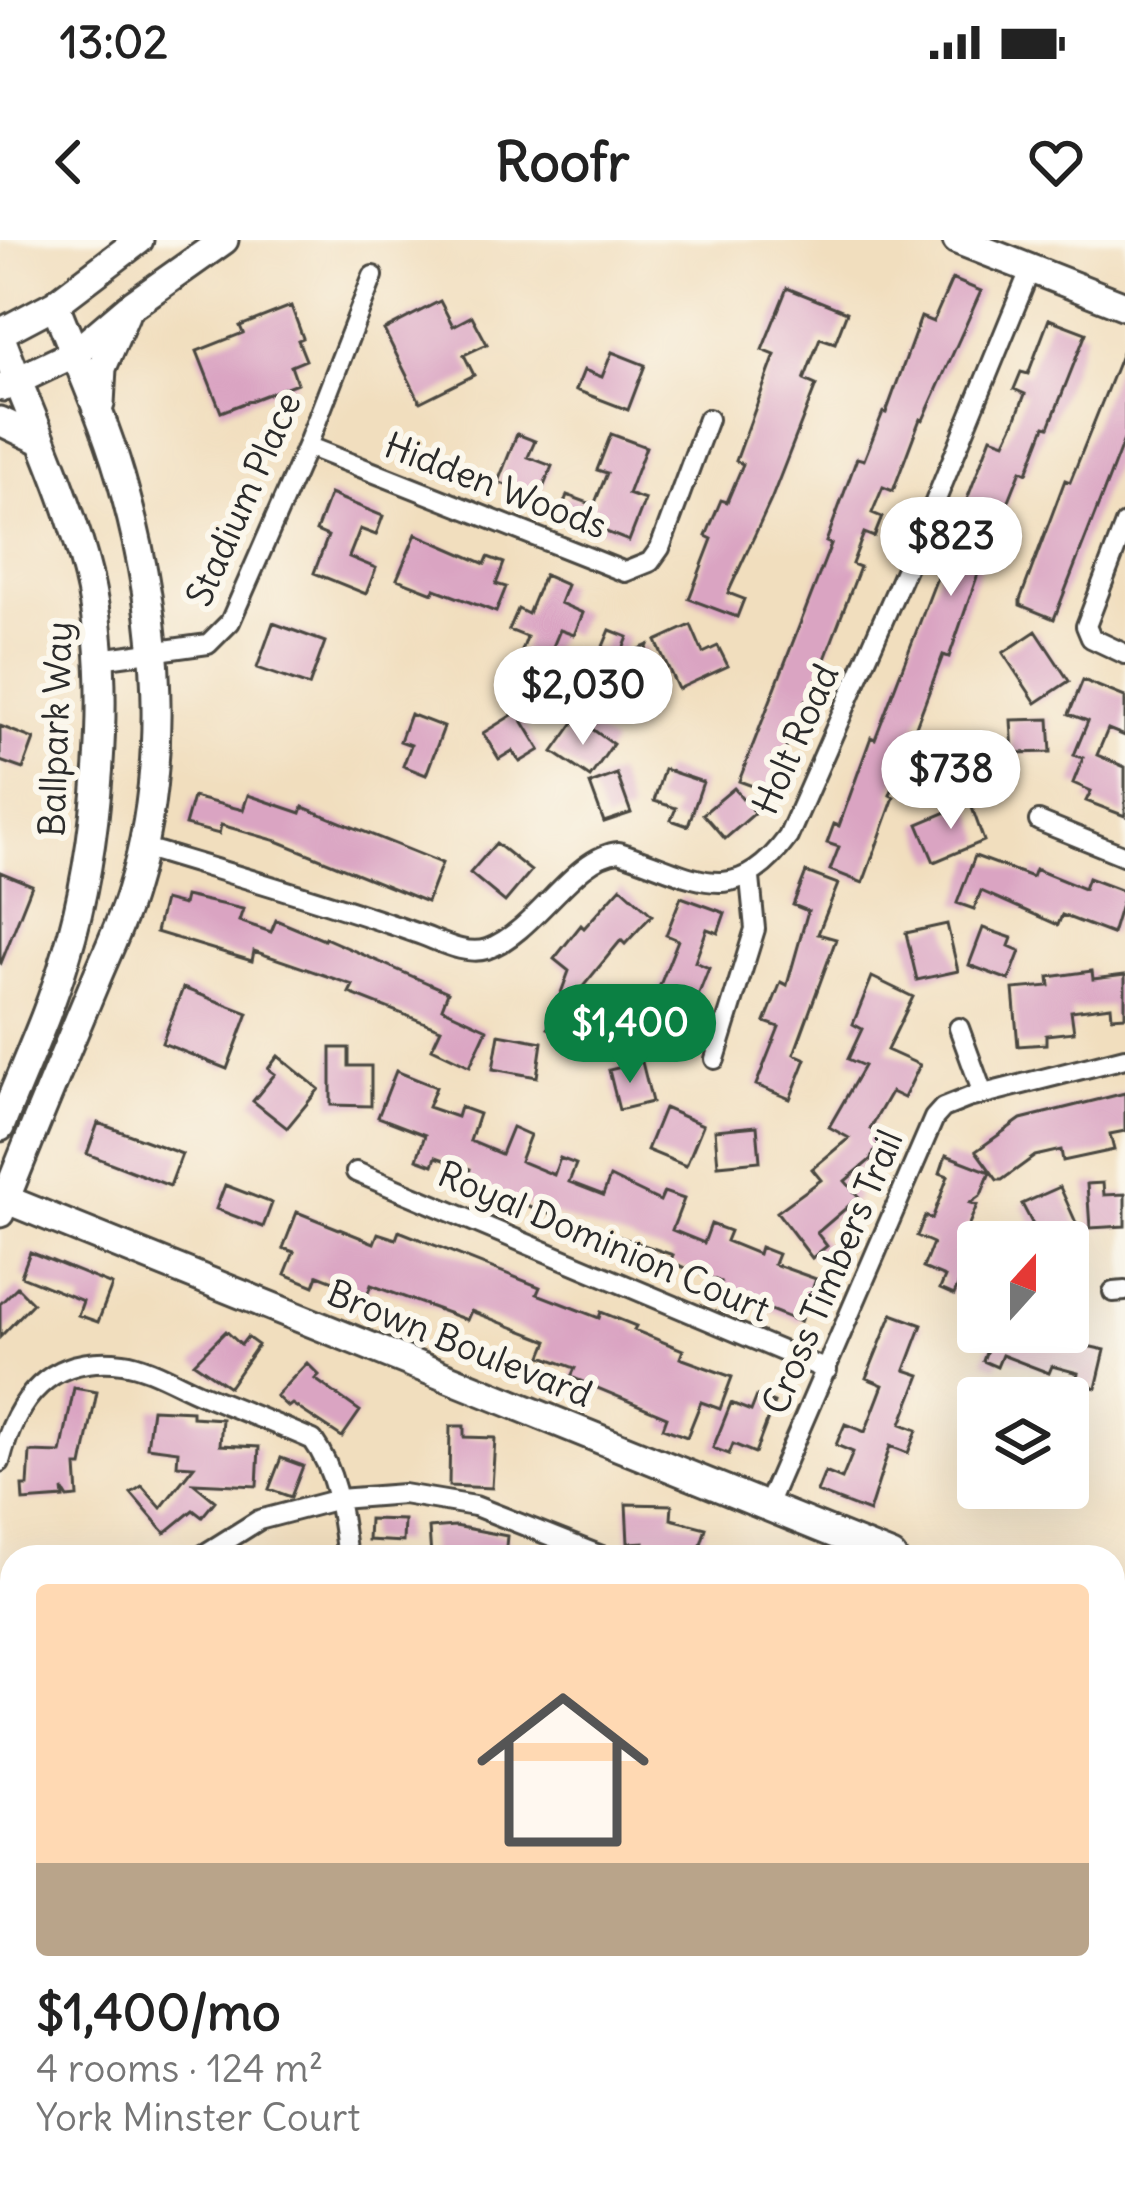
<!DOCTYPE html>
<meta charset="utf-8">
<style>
:root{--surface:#fff;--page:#f2f2f2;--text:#222;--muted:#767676;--line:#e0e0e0;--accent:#0b8043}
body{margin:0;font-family:Delius,sans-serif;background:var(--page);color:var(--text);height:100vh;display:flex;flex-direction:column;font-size:45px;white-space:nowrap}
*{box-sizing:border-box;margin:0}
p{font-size:39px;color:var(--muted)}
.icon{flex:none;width:66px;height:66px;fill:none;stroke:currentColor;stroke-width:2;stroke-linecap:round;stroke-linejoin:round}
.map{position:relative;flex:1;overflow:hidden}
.panel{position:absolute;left:0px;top:1305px;width:1125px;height:663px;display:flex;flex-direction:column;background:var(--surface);border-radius:36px 36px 0 0;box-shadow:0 12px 48px #0002}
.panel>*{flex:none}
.needle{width:78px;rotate:21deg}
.buttons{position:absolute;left:957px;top:981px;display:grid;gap:24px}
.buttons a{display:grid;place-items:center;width:132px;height:132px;border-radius:12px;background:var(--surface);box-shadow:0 12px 48px #0002;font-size:60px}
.price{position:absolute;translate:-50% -102px;padding:0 27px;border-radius:42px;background:#fff;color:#222;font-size:39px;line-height:78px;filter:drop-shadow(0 3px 6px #0008)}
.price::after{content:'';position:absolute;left:50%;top:72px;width:36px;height:27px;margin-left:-18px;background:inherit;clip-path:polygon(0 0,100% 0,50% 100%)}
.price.current{background:var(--accent);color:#fff}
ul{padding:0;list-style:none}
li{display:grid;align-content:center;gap:24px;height:636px;padding:0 36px}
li+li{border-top:3px solid var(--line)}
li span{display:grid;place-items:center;height:372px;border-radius:12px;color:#555}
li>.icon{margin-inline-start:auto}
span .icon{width:216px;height:216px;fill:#fffc;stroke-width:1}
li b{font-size:51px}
.status{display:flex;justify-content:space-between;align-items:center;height:84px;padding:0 60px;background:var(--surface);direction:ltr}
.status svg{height:33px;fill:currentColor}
header{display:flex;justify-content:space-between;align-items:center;height:156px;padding:0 36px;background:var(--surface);font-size:54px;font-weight:800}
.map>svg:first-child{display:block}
</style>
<div class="status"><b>13:02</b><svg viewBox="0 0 49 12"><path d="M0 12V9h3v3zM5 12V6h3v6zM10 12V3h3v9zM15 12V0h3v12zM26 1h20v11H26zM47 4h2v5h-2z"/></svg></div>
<header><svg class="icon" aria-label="back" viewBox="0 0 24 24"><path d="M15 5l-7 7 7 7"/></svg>Roofr<svg class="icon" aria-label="heart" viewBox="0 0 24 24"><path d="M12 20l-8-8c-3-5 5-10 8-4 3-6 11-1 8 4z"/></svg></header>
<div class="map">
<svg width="1125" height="1967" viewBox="0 0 1125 1967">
<rect width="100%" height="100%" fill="#fbf7ec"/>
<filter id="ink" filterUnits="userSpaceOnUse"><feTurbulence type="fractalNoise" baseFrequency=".00833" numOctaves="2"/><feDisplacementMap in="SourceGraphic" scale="24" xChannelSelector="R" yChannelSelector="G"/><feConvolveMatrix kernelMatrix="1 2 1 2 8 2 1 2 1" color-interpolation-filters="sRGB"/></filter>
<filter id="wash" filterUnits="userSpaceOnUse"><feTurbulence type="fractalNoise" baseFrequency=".004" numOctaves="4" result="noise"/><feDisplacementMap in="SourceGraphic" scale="48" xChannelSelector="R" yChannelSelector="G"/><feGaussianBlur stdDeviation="2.7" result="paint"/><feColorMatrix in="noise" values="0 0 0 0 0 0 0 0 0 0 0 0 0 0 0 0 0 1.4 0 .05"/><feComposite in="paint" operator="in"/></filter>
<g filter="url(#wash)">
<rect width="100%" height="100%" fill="#f1debe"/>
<g id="blocks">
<path fill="#daa4c2" d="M952,39L981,51L923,180L920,179L893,251L883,247L872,273L882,277L874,297L864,293L852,324L860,327L809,461L805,460L769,552L739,541L831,304L826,302L857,218L864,220L883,172L886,173L921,77L933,82Z
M787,48L847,72L835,103L820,98L804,140L816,145L771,260L728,353L744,359L737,377L689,359L712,299L706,296L721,260L727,262L743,224L736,221L775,115L762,110Z
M440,61L453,86L472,76L487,104L464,115L474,135L420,162L384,90Z
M291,66L303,98L298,100L306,120L291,126L297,143L221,172L197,111L243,93L240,86Z
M1049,79L1086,93L1049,187L1045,186L1027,233L1021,230L1002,278L998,276L949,417L943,415L890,555L894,557L863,643L830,630L839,607L827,603L834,584L839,586L871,497L875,499L991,197L1005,202L1014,183L1025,154L1014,149L1021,132L1028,134Z
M1125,105V197L1054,379L1020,365V360L1065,240L1070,242Z
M612,112L645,125L628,170L576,150L584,130L602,137Z
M517,194L535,201L528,217L552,226L539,258L498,242Z
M611,194L646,207L628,254L645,260L629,301L560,274L567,255L594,265L607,233L597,230Z
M330,254L383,276L376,295L360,289L349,317L376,328L366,354L314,333L328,296L316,291Z
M416,294L485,324L488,317L504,323L496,344L506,347L496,372L435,349L433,353L397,339Z
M544,335L567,345L560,363L583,373L574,395L560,390L547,421L522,411L527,397L509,390L518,369L528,374Z
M273,383L325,402L309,446L257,428Z
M691,385L703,413L718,406L728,426L678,449L656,401Z
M610,390L628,397L620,417L648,405L627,458L578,439L591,408L601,411Z
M1036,391L1069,441L1036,463L1003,413Z
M1083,440L1125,457V496L1108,489L1097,515L1125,527V576L1086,561L1091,551L1073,543L1083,518L1074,515L1088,481L1069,474Z
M517,472L540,510L520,522L512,511L499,519L483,493Z
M410,474L444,487L426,535L403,526L411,505L400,501Z
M577,478L613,504L590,537L553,512Z
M1049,479L1051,512L1013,513L1011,480Z
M0,486L34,499L23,529L0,521Z
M976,496L1008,524L984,551L952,523Z
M664,529L703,542L688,586L671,580L676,568L654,561Z
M617,534L631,573L604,582L590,544Z
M734,548L755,573L725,599L703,574Z
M248,555L301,573L303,567L442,623L427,662L277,601L221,585L219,594L185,585L193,557L243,570Z
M970,562L984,601L934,622L918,584Z
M496,603L531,631L505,662L470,633Z
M975,616L1032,637L1035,629L1084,649L1088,638L1125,652L1112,694L1062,675L1058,685L981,651L974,669L957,663Z
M0,632L32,645L1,723L0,722Z
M806,632L838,644L818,694L836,699L794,814L806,819L790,859L756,845L779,787L765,782L781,742L787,745L808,671L793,665Z
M621,647L652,675L625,704L621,700L576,755L595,762L580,800L548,788L569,731L554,719L581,685L584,688Z
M185,656L243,669L239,681L271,692L276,680L324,700L325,698L448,752L442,768L487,789L470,826L432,808L441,789L349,753L353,745L254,711L252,721L156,692L164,660L183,665Z
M681,657L725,673L718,693L707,689L695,722L709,728L694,766L682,761L664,807L628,793L641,760L652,765L678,700L666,695Z
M947,684L958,731L917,740L906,693Z
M983,688L1012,698L1009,706L1020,711L1009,740L969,725Z
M1092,731L1093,739L1125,735V776L1112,777L1111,766L1071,771L1074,792L1046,795V804L1018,806L1013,749L1050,746L1049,737Z
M872,737L913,757L887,810L920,825L904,858L891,852L870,889L883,896L870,920L845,941L859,957L817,993L827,1006L812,1018L777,972L821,940L812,929L849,898L829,887L864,826L848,819L862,789L853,784Z
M183,748L248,773L227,829L162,803Z
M499,794L542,802L537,837L493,829Z
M331,808H349V826H371V866L331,865Z
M278,816L319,849L287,888L253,861L275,834L268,829Z
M642,822L652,862L619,870L609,830Z
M396,831L436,847L428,867L457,877L460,867L479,874L470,901L501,914L512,887L530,895L520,921L554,935L560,918L576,924L569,942L603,955L610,937L660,961L664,952L684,959L672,990L704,1003L711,984L730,991L726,1001L758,1014L760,1007L778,1014L774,1024L816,1039L800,1082L718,1049L721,1042L670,1022L673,1015L517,962L467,939L470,929L436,917L433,925L417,919L425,895L378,877Z
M1125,853V891L1110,894L1114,910L1063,921L1061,910L1035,916L1002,940H997L976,911L1021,879Z
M664,868L703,885L686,926L647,910Z
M98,883L182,914L170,946L87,914Z
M757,886L760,921L718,925L715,890Z
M946,915L990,932L981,955L970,963L977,965L957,1013L969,1018L954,1055L940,1049L945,1037L923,1028L933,1003L917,996L925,976L932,979L948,936L940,933Z
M1103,943L1104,955L1125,954V986L1090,988L1087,944Z
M225,945L272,963L263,987L216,969Z
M1060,947L1082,996L1069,1002H1042L1022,964Z
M297,972L374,1003L378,993L396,999L399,991L540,1047L537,1054L599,1078L601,1072L636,1086L634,1090L683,1110L680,1118L732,1137L720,1169L701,1162L687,1197L663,1188L667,1177L571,1137L575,1128L542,1116L548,1101L471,1071L467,1080L371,1045L362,1069L341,1061L347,1046L318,1035L314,1046L285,1034L294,1012L283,1008Z
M30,1012L112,1045L98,1082L78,1075L83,1061L21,1036Z
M17,1047L33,1063L0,1097V1064Z
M892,1074L922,1085L905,1130L920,1135L901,1184L917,1190L908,1213L890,1206L869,1272L817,1252L825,1232L842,1239L853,1212L836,1205L845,1184L865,1192L883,1145L866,1138Z
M226,1091L241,1105L247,1097L258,1105L229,1147L194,1123Z
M1014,1092H1031L1068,1106L1069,1102L1105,1110L1096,1148L1075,1143L1078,1133L1052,1126L1049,1133L1002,1115L997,1127L983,1121L992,1096L1010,1102Z
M307,1123L319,1135L315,1139L360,1171L342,1197L292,1164L288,1167L276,1156Z
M74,1148L97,1152L82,1226H76L78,1257L68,1258L63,1250L64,1258L23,1261L22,1246H28L30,1212L61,1213Z
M757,1156L774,1163L755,1213L733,1204L729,1214L713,1208L731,1163L751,1171Z
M152,1169L192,1171V1177L222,1179L220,1205L259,1207L257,1246L193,1243L215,1261L202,1277L193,1270L165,1293L131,1253L142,1246L161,1268L194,1226L177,1225L178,1211L147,1207Z
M450,1186H464V1197L495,1198L492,1248L449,1246Z
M281,1218L303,1226L291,1257L269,1249Z
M626,1264L672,1265L671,1279L706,1288L697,1317L643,1316L644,1302L628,1303Z
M369,1279L404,1280L403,1302L368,1300Z
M455,1286L507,1296L505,1317H431L429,1288Z"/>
</g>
</g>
<g filter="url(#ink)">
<use href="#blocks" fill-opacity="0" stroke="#494641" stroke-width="3"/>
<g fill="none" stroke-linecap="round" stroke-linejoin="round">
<defs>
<path id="street" d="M307,206L625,332L650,322L660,308L708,179
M1125,284L1086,386L1091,398L1125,414
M100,419L208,404L230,382L307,206L373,36
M1039,581L1125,616
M142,607C234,635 326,661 416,693C438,700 464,716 487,709C536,692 574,615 619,612C694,636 733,672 788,597L935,262L1031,28
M959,788L983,854
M715,819L755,689L750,638
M356,932L827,1130
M1113,1052L1125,1051
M0,1222C16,1158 50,1114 123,1123C148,1126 177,1144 201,1154C238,1169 276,1184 313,1200C338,1235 341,1275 347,1317
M767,1265L934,878L943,868L968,858L1125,818
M200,1317L259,1280L339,1259L403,1254L475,1266L604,1317
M0,1382L12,1380
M0,1432L4,1489L12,1510
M0,1649L12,1654
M0,1832L12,1837
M0,1944L12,1922
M480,1956L507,1967
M154,1967L158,1956
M312,1967L316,1956"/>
<path id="secondary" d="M957,0L1125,66
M0,93L55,64L139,0
M0,95C29,174 68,254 88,336C114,442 98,612 66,716C49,774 22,831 0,887
M4,147L75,113L128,68L224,0
M100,164L102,128L125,75
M0,181L40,200
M0,957L892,1317
M0,973C30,896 62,821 94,744C106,714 122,683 131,651C170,525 160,379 125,253C108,188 79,126 55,64
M1113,1416L1125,1422"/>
</defs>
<use href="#street" stroke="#494641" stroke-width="24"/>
<use href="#secondary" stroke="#494641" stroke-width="33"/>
<use href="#street" stroke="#fff" stroke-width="18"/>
<use href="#secondary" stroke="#fff" stroke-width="27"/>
</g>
</g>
<g text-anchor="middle" stroke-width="12" stroke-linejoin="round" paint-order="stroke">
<g font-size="36" fill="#2b2b2b" stroke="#fbf7ec">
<text transform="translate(496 245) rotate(21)" y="13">Hidden Woods</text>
<text transform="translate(243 259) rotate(-66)" y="13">Stadium Place</text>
<text transform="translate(55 489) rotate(-88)" y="13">Ballpark Way</text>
<text transform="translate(795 499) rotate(-66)" y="13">Holt Road</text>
<text transform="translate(604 1001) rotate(23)" y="13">Royal Dominion Court</text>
<text transform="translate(832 1032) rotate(-67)" y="13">Cross Timbers Trail</text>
<text transform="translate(460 1103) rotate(22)" y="13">Brown Boulevard</text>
</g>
</g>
</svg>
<div class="buttons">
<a><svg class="needle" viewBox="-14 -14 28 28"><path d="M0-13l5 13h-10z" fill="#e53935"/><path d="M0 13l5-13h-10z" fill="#767676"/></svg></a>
<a><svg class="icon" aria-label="layers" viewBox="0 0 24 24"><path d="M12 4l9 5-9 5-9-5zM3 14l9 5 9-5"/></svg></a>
</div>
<b class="price" style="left:951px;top:359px">$823</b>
<b class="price" style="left:583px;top:508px">$2,030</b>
<b class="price" style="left:951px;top:592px">$738</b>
<b class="price current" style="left:630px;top:846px">$1,400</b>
<section class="panel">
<ul>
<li><span style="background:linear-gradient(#ffd9b3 75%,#b9a48a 0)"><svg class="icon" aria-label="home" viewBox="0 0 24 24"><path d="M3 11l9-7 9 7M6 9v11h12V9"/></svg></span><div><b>$1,400/mo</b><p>4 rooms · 124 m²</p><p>York Minster Court</p></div></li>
</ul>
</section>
</div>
